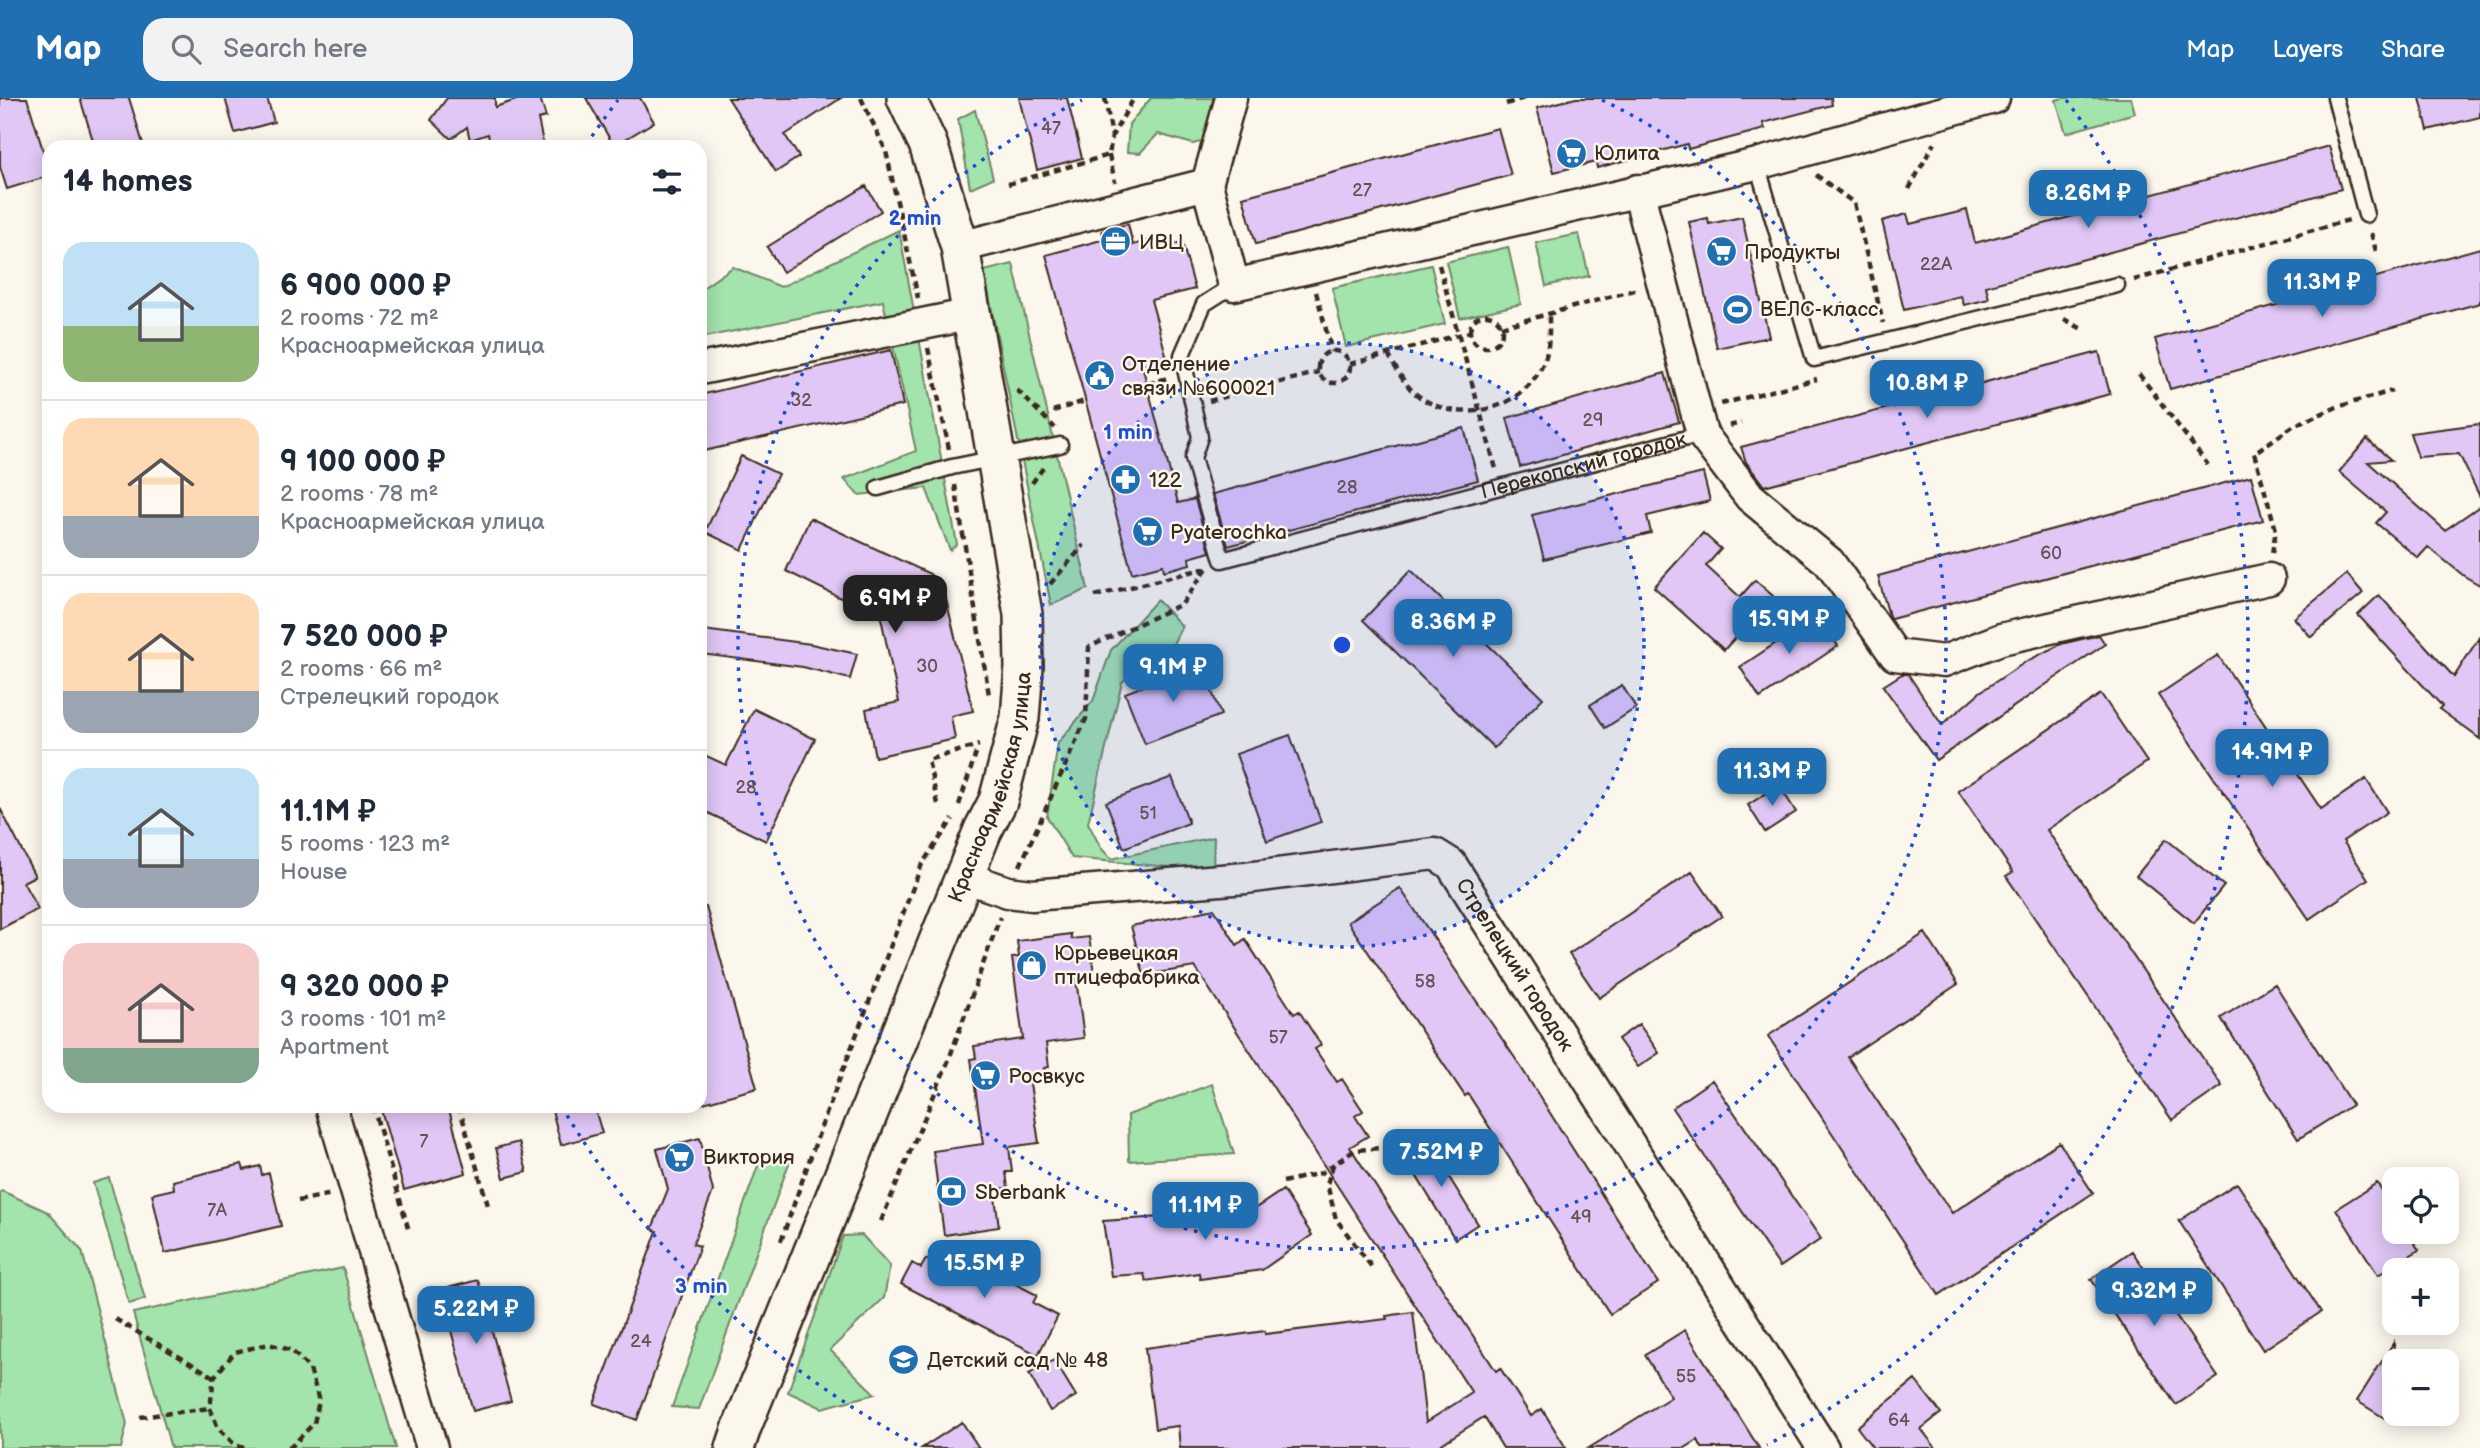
<!DOCTYPE html>
<meta charset="utf-8">
<style>
:root{--surface:#fff;--page:#f2f2f3;--text:#1f2937;--muted:#747a83;--line:#e0e1e3;--accent:#1f6fb2}
body{margin:0;font-family:"Balsamiq Sans",sans-serif;background:var(--page);color:var(--text);height:100vh;display:flex;flex-direction:column;font-size:26px;white-space:nowrap}
*{box-sizing:border-box;margin:0}
p{font-size:23px;color:var(--muted)}
.icon{flex:none;width:38px;height:38px;fill:none;stroke:currentColor;stroke-width:2;stroke-linecap:round;stroke-linejoin:round}
.map{position:relative;flex:1;overflow:hidden}
.panel{position:absolute;left:42px;top:42px;width:665px;height:973px;display:flex;flex-direction:column;background:var(--surface);border-radius:21px;box-shadow:0 4px 18px #0003}
.panel>*{flex:none}
.buttons{position:absolute;left:2382px;top:1069px;display:grid;gap:14px}
.buttons a{display:grid;place-items:center;width:77px;height:77px;border-radius:14px;background:var(--surface);box-shadow:0 4px 18px #0003;font-size:35px}
.price{position:absolute;translate:-50% -60px;padding:0 16px;border-radius:14px;background:var(--accent);color:#fff;font-size:23px;line-height:46px;filter:drop-shadow(0 2px 4px #0008)}
.price::after{content:'';position:absolute;left:50%;top:42px;width:21px;height:16px;margin-left:-10px;background:inherit;clip-path:polygon(0 0,100% 0,50% 100%)}
.price.current{background:#222;color:#fff}
ul{padding:0;list-style:none}
li{display:flex;align-items:center;gap:21px;height:175px;padding:0 21px}
li+li{border-top:2px solid var(--line)}
li span{display:grid;place-items:center;flex:none;width:196px;height:140px;border-radius:21px;color:#555}
li>.icon{margin-inline-start:auto}
span .icon{width:84px;height:84px;fill:#fffc;stroke-width:1}
li b{font-size:30px}
h2{display:flex;justify-content:space-between;align-items:center;height:84px;padding:0 21px;font-size:30px}
header{display:flex;align-items:center;gap:42px;box-sizing:border-box;height:98px;padding:0 35px;background:var(--accent);color:#fff}
header strong{font-size:33px}
nav{display:flex;gap:38px;margin-inline-start:auto;font-size:24px}
.search{width:490px;height:63px;background:var(--page);display:flex;align-items:center;gap:18px;box-sizing:border-box;padding:0 24px;border-radius:21px;color:var(--muted);font-size:26px}
.map>svg:first-child{display:block}
</style>
<header>
<strong>Map</strong>
<div class="search"><svg class="icon" aria-label="search" viewBox="0 0 24 24"><circle cx="10" cy="10" r="6"/><path d="M15 15l6 6"/></svg>Search here</div>
<nav><a>Map</a><a>Layers</a><a>Share</a></nav>
</header>
<div class="map">
<svg width="2480" height="1350" viewBox="0 0 2480 1350">
<rect width="100%" height="100%" fill="#fbf7ec"/>
<filter id="ink" filterUnits="userSpaceOnUse"><feTurbulence type="fractalNoise" baseFrequency=".0143" numOctaves="2"/><feDisplacementMap in="SourceGraphic" scale="14" xChannelSelector="R" yChannelSelector="G"/><feConvolveMatrix kernelMatrix="1 2 1 2 8 2 1 2 1" color-interpolation-filters="sRGB"/></filter>
<g filter="url(#ink)">
<path fill="#a3e3ac" stroke="#6f8665" stroke-width="2" d="M1151,0H1213L1208,42L1193,46L1158,36L1140,55L1127,54L1129,26Z
M2063,0H2131L2135,15L2066,35L2056,2Z
M975,12L993,80L970,90L958,21Z
M899,132L957,446L950,452L926,390L858,397L844,381L916,353L883,203L700,240V192L733,169L781,189Z
M1579,136L1589,178L1546,188L1536,145Z
M1508,149L1521,206L1460,220L1446,164Z
M1013,166L1088,491L1051,507L984,173Z
M1431,167L1445,226L1346,249L1332,190Z
M1157,502L1182,528L1172,548L1122,584L1088,725L1101,750L1111,761L1214,739L1213,773L1072,760L1047,719L1058,645L1093,603L1111,552Z
M1212,986L1234,1056L1129,1063L1128,1017Z
M791,1060L699,1311L672,1309L760,1062Z
M109,1080L145,1201L129,1206L93,1085Z
M2,1093L48,1114L82,1153L127,1326L121,1350H0V1094Z
M862,1137L890,1168L884,1200L830,1252L875,1296L822,1310L788,1294L843,1138Z
M343,1170L396,1350H171L133,1215Z"/>
<path fill="#e0c7f6" stroke="#3b2a1e" stroke-width="2" d="M0,0H27L49,72V78L7,91L0,69Z
M80,0H129L144,49H95Z
M225,0H267L274,24L235,35Z
M447,0H495V9L522,0H540L546,19L538,21L544,49H491L488,36L470,42L467,29L451,41L431,22Z
M586,0H640L654,24L614,48Z
M728,0H841L785,37L799,59L776,74Z
M1019,0H1067L1082,60L1037,72Z
M1576,0H1831L1832,7L1763,25L1765,31L1688,51L1687,46L1597,70L1596,64L1554,74L1537,10Z
M2420,0H2480V19L2428,32Z
M1498,30L1511,77L1256,146L1243,99Z
M2329,48L2341,91L1986,188L1989,201L1964,207L1961,198L1904,212L1882,123L1907,116L1910,126L1967,112L1975,145Z
M866,88L881,113L783,174L767,149Z
M1742,119L1769,239L1717,250L1689,124L1708,120L1709,126Z
M1128,126L1133,147L1162,139L1165,149L1182,144L1195,191L1151,202L1167,260L1142,267L1178,405L1195,401L1210,454L1189,460L1190,466L1164,473L1163,467L1132,475L1046,157L1105,141L1102,133Z
M2480,150V205L2170,291L2155,241Z
M891,252L903,307L700,354V297Z
M2099,254L2110,296L1764,388L1746,364L1741,349Z
M1665,275L1679,324L1520,369L1507,320Z
M2480,326V399L2459,356L2418,359L2410,335Z
M1464,330L1478,382L1228,448L1213,396Z
M2367,341L2391,362L2368,364L2445,432L2480,408V487L2464,478L2428,449L2418,460L2376,425L2386,414L2339,374Z
M741,358L778,376L742,452L705,434Z
M1703,375L1710,403L1647,418L1651,435L1544,461L1532,417Z
M2251,378L2263,422L1891,521L1889,518L1878,478Z
M810,420L930,476L944,493L973,613L951,618L955,641L875,659L866,611L899,604L874,487L867,513L786,473Z
M1703,435L1721,451L1706,468L1740,499L1755,482L1773,498L1724,552L1654,489Z
M1411,472L1543,600L1494,650L1363,522Z
M2347,476L2363,495L2311,539L2294,520Z
M2379,497L2454,579L2480,538V641L2439,611L2442,608L2358,517Z
M1818,517L1838,548L1760,600L1740,569Z
M703,532L811,546L857,556L850,581L803,569L700,556Z
M2099,537L2105,546L1936,662L1883,588L1902,576H1908L1942,627L1980,594L2027,563L2061,546Z
M2218,557L2321,711L2366,681L2387,714L2343,743L2368,781L2309,821L2158,597Z
M1201,566L1221,617L1145,646L1125,595Z
M1622,587L1636,610L1605,630L1590,607Z
M2101,596L2147,664L2047,732L2222,988L2172,1022L2006,778L2013,774L1958,693Z
M754,611L815,641L766,743L700,711V655L726,667Z
M1290,637L1321,724L1267,743L1236,656Z
M1172,679L1189,725L1124,750L1106,704Z
M1779,687L1796,714L1765,734L1748,707Z
M0,710L35,778L23,784L38,811L0,831Z
M2166,741L2224,788L2194,825L2136,778Z
M1692,774L1722,818L1599,900L1569,856Z
M1400,790L1517,963L1658,1185L1610,1216L1468,996L1465,998L1348,824Z
M700,809H706L757,990L700,1006Z
M1214,811L1237,847L1245,841L1294,916L1299,913L1321,947L1315,951L1337,984L1342,981L1363,1013L1355,1018L1368,1038L1350,1049L1496,1273L1500,1270L1531,1318L1542,1311L1566,1350H1503L1484,1319L1435,1350H1180L1178,1328L1155,1331L1145,1250L1265,1233V1236L1387,1221L1386,1218L1413,1214L1426,1324L1472,1295L1195,869L1144,877L1131,828Z
M1925,835L1958,886L1848,959L1952,1115L2059,1044L2093,1095L1939,1197L1768,938Z
M1071,836V841L1089,839L1092,859L1094,878L1076,881L1084,940L1046,945L1049,969L1044,970L1046,983L1030,985L1039,1045L1009,1049L1012,1074H1006L1008,1090L994,1091L999,1129L944,1137L933,1053L983,1046L971,961L976,960L974,948L1023,941L1012,860L1019,859L1017,843Z
M2275,886L2352,1007L2298,1041L2221,920Z
M1639,926L1659,955L1638,969L1618,941Z
M1712,982L1821,1141L1780,1169L1672,1010Z
M380,1008H448L466,1075L404,1092Z
M551,1008H594L602,1035L561,1047Z
M700,1040L713,1093L693,1146L700,1148L637,1322L594,1306L657,1133L652,1131L668,1091L657,1051Z
M1426,1042L1478,1126L1455,1141L1403,1056Z
M519,1044L527,1074L504,1080L496,1050Z
M242,1066L244,1072L260,1068L262,1077L269,1075L281,1128L165,1155L152,1096L174,1091L173,1083Z
M2237,1085L2321,1214L2263,1252L2179,1123Z
M2377,1085L2394,1113V1134H2407L2419,1152L2378,1177L2336,1111Z
M1283,1092L1312,1137L1262,1172L1200,1181L1199,1175L1146,1183L1144,1176L1111,1178L1103,1123L1251,1113Z
M946,1150L1037,1197L1033,1205L1058,1218L1038,1257L901,1186L912,1165L921,1170L926,1161L949,1173Z
M2132,1153L2218,1279L2176,1307L2091,1181Z
M478,1182L511,1303L473,1313L440,1192Z
M1685,1232L1759,1350H1702L1698,1342L1685,1350H1589L1671,1299L1645,1257Z
M2394,1244V1326L2357,1303Z
M1054,1262L1076,1298L1050,1313L1029,1276Z
M1915,1282L1941,1315L1921,1331L1936,1350H1873L1857,1329Z
M962,1324L979,1350H922Z"/>
<g fill="none" stroke-linecap="round" stroke-linejoin="round">
<defs>
<g id="service">
<path d="M2335,0L2366,117"/>
<path d="M1757,66L1814,261L2117,187"/>
<path id="s1" d="M1234,187L1204,206L1182,257L1200,339L1193,360L1222,462L1702,336"/>
<path d="M878,390L952,369L1060,347"/>
</g>
<g id="minor">
<path d="M1207,86L1234,187L1757,66L1994,0"/>
<path d="M1638,92L1702,336L1750,399L1829,464L1895,557L1944,563L2001,541L2269,481"/>
<path d="M960,149L1207,86L1231,0"/>
<path d="M700,271L972,216"/>
<path id="s2" d="M964,779L1008,794L1032,797L1246,780L1435,756L1451,766L1823,1350"/>
<path d="M331,1008L432,1350"/>
</g>
<g id="tertiary">
<path id="s3" d="M735,1350L742,1329L964,779L983,732L998,703L1020,620L1024,569L1023,516L960,149L928,46L906,0"/>
</g>
</defs>
<use href="#service" stroke="#3b2a1e" stroke-width="19"/>
<use href="#minor" stroke="#3b2a1e" stroke-width="35"/>
<use href="#tertiary" stroke="#3b2a1e" stroke-width="42"/>
<path stroke="#3b2a1e" stroke-width="4.5" stroke-dasharray="7 5" stroke-linecap="butt" d="M861,0L886,53L918,200
M1105,0L1112,38L1134,0
M1506,6L1524,0
M1109,57L1115,84
M1816,77L1854,105L1883,225
M1008,86L1109,57L1112,38
M1909,91L1934,45
M2371,135L2376,153
M1439,167L1496,371
M2134,182L2349,122
M1316,194L1332,254
M1470 233a16 16 0 1 1 32 0a16 16 0 1 1-32 0Z
M2064,221L2084,232
M1501,229L1638,191
M928,250L949,351
M1318 269a16 16 0 1 1 32 0a16 16 0 1 1-32 0Z
M1388,256C1396,270 1403,285 1416,296C1457,329 1522,314 1544,264C1550,249 1549,232 1549,216
M1350,266L1470,234
M2139,276L2208,367
M1148,286L1167,280
M1017,292L1055,330
M1209,303L1319,274
M1721,306L1817,281
M1053,313L1085,303
M1729,328L1741,325
M1032,385L1043,370
M955,387L989,597
M2272,455L2276,432L2254,355L2293,328L2337,309L2392,293
M1050,486L1084,447
M1095,498L1206,470
M938,706L928,662L979,647
M959,707L976,655
M1020,768L1086,621L1089,549L1182,506L1207,470
M373,1008L409,1133
M459,1008L489,1111
M1333,1067L1327,1086L1336,1121L1374,1172
M1283,1084L1321,1075L1355,1052L1394,1049
M298,1103L332,1096
M881,1123L948,964L1000,819
M781,1143L820,1032L922,766L953,721
M115,1221L214,1279
M140,1319L210,1310
M244,1350L235,1347L218,1330L210,1310L214,1279L235,1254L269,1246L291,1252L310,1271L319,1303L314,1325L293,1347L286,1350"/>
<use href="#service" stroke="#fbf7ec" stroke-width="14"/>
<use href="#minor" stroke="#fbf7ec" stroke-width="30"/>
<use href="#tertiary" stroke="#fbf7ec" stroke-width="37"/>
</g>
</g>
<circle cx="1342" cy="547" r="302" fill="#1d4ed8" fill-opacity=".12"/>
<g fill="none" stroke="#1d4ed8" stroke-width="3.5" stroke-dasharray="3.5 7">
<circle cx="1342" cy="547" r="302"/>
<path d="M1602 2A604 604 0 1 1 1082 2"/>
<path d="M917 1347A906 906 0 0 1 565 1014M586 47A906 906 0 0 1 618 2M2066 2A906 906 0 0 1 1767 1347"/>
</g>
<defs>
<symbol id="supermarket-disc" viewBox="-11 -11 22 22"><circle r="9.5" fill="#1f6fb2" stroke="#fbf7ec"/><path d="M-6-5.5h2.5l.6 2H6L4.5 2H-2.5L-4.4-4H-6ZM-1.5 3.2a1.3 1.3 0 1 0 .1 0ZM3 3.2a1.3 1.3 0 1 0 .1 0Z" fill="#fff"/></symbol>
<symbol id="office-disc" viewBox="-11 -11 22 22"><circle r="9.5" fill="#1f6fb2" stroke="#fbf7ec"/><path d="M-6-3h4V-5.5h4V-3h4V5H-6ZM-1-4.5V-3h2v-1.5ZM-6 0V1H6V0Z" fill="#fff"/></symbol>
<symbol id="stadium-disc" viewBox="-11 -11 22 22"><circle r="9.5" fill="#1f6fb2" stroke="#fbf7ec"/><path d="M0-5a6.5 5 0 1 0 0 10a6.5 5 0 1 0 0-10ZM-3.5-1.8h7v3.6h-7Z" fill="#fff"/></symbol>
<symbol id="civic-disc" viewBox="-11 -11 22 22"><circle r="9.5" fill="#1f6fb2" stroke="#fbf7ec"/><path d="M-.6-6.5H3V-4.5H.6V-3L4-1V1h2V6H-6V1h2V-1L-.6-3ZM-1.2 2.5V6h2.4V2.5Z" fill="#fff"/></symbol>
<symbol id="pharmacy-disc" viewBox="-11 -11 22 22"><circle r="9.5" fill="#1f6fb2" stroke="#fbf7ec"/><path d="M-2-6h4v4h4v4h-4v4h-4v-4h-4v-4h4Z" fill="#fff"/></symbol>
<symbol id="shop-disc" viewBox="-11 -11 22 22"><circle r="9.5" fill="#1f6fb2" stroke="#fbf7ec"/><path d="M-5-2.5h2.3a2.7 3.5 0 0 1 5.4 0H5L5.5 6h-11ZM-1.5-2.5h3a1.5 2.3 0 0 0-3 0Z" fill="#fff"/></symbol>
<symbol id="bank-disc" viewBox="-11 -11 22 22"><circle r="9.5" fill="#1f6fb2" stroke="#fbf7ec"/><path d="M-6-4H6V4H-6ZM0-2.3a2.3 2.3 0 1 0 0 4.6a2.3 2.3 0 1 0 0-4.6Z" fill="#fff"/></symbol>
<symbol id="school-disc" viewBox="-11 -11 22 22"><circle r="9.5" fill="#1f6fb2" stroke="#fbf7ec"/><path d="M0-5L7-2L0 1L-7-2ZM-4 1L0 2.5L4 1V4Q0 6-4 4Z" fill="#fff"/></symbol>
</defs>
<g fill-rule="evenodd">
<use href="#supermarket-disc" x="1554" y="38" width="35" height="35"/>
<use href="#office-disc" x="1098" y="126" width="35" height="35"/>
<use href="#supermarket-disc" x="1704" y="136" width="35" height="35"/>
<use href="#stadium-disc" x="1720" y="194" width="35" height="35"/>
<use href="#civic-disc" x="1082" y="260" width="35" height="35"/>
<use href="#pharmacy-disc" x="1108" y="364" width="35" height="35"/>
<use href="#supermarket-disc" x="1130" y="416" width="35" height="35"/>
<use href="#shop-disc" x="1014" y="850" width="35" height="35"/>
<use href="#supermarket-disc" x="968" y="960" width="35" height="35"/>
<use href="#supermarket-disc" x="662" y="1042" width="35" height="35"/>
<use href="#bank-disc" x="934" y="1076" width="35" height="35"/>
<use href="#school-disc" x="886" y="1244" width="35" height="35"/>
</g>
<g text-anchor="middle" stroke-width="5" stroke-linejoin="round" paint-order="stroke">
<g font-size="18" fill="#645154">
<text x="1051" y="36">47</text>
<text x="1362" y="98">27</text>
<text x="1936" y="172">22А</text>
<text x="801" y="308">32</text>
<text x="1593" y="328">29</text>
<text x="1347" y="395">28</text>
<text x="2051" y="461">60</text>
<text x="927" y="574">30</text>
<text x="746" y="695">28</text>
<text x="1148" y="721">51</text>
<text x="1425" y="889">58</text>
<text x="1278" y="945">57</text>
<text x="424" y="1049">7</text>
<text x="217" y="1118">7А</text>
<text x="1581" y="1125">49</text>
<text x="641" y="1249">24</text>
<text x="1686" y="1284">55</text>
<text x="1899" y="1328">64</text>
</g>
<g font-size="21" fill="#3b2a1e" stroke="#fbf7ec" text-anchor="start">
<text x="1594" y="62">Юлита</text>
<text x="1139" y="151">ИВЦ</text>
<text x="1744" y="161">Продукты</text>
<text x="1760" y="218">ВЕЛС-класс</text>
<text x="1122" y="273">Отделение<tspan x="1122" dy="24">связи №600021</tspan></text>
<text x="1149" y="389">122</text>
<text x="1170" y="441">Pyaterochka</text>
<text x="1054" y="862">Юрьевецкая<tspan x="1054" dy="24">птицефабрика</tspan></text>
<text x="1008" y="985">Росвкус</text>
<text x="703" y="1066">Виктория</text>
<text x="975" y="1101">Sberbank</text>
<text x="927" y="1269">Детский сад № 48</text>
</g>
<g font-size="21" fill="#3b2a1e" stroke="#fbf7ec">
<text dy="7" stroke="none"><textPath href="#s1" startOffset="677">Перекопский городок</textPath></text>
<text dy="7" stroke="none"><textPath href="#s3" startOffset="710">Красноармейская улица</textPath></text>
<text dy="7" stroke="none"><textPath href="#s2" startOffset="614">Стрелецкий городок</textPath></text>
</g>
</g>
<circle cx="1342" cy="547" r="10" fill="#1d4ed8" stroke="#fbf7ec" stroke-width="3.5"/>
<g font-size="21" text-anchor="middle" font-weight="bold" fill="#1d4ed8" stroke="#fbf7ec" stroke-width="5" stroke-linejoin="round" paint-order="stroke">
<text x="915" y="127">2 min</text>
<text x="1128" y="341">1 min</text>
<text x="701" y="1195">3 min</text>
</g>
</svg>
<div class="buttons">
<a><svg class="icon" aria-label="locate" viewBox="0 0 24 24"><circle cx="12" cy="12" r="6"/><path d="M12 2v4M12 18v4M2 12h4M18 12h4"/></svg></a>
<a>+</a>
<a>−</a>
</div>
<b class="price" style="left:2088px;top:132px">8.26M ₽</b>
<b class="price" style="left:2322px;top:221px">11.3M ₽</b>
<b class="price" style="left:1927px;top:322px">10.8M ₽</b>
<b class="price current" style="left:895px;top:537px">6.9M ₽</b>
<b class="price" style="left:1789px;top:558px">15.9M ₽</b>
<b class="price" style="left:1453px;top:561px">8.36M ₽</b>
<b class="price" style="left:1173px;top:606px">9.1M ₽</b>
<b class="price" style="left:2272px;top:691px">14.9M ₽</b>
<b class="price" style="left:1772px;top:710px">11.3M ₽</b>
<b class="price" style="left:1441px;top:1091px">7.52M ₽</b>
<b class="price" style="left:1205px;top:1144px">11.1M ₽</b>
<b class="price" style="left:984px;top:1202px">15.5M ₽</b>
<b class="price" style="left:2154px;top:1230px">9.32M ₽</b>
<b class="price" style="left:476px;top:1248px">5.22M ₽</b>
<section class="panel">
<h2>14 homes<svg class="icon" aria-label="filters" viewBox="0 0 24 24"><path d="M4 7h16M4 17h16"/><circle cx="9" cy="7" r="2"/><circle cx="15" cy="17" r="2"/></svg></h2>
<ul>
<li><span style="background:linear-gradient(#bfe0f5 60%,#8fb573 0)"><svg class="icon" aria-label="home" viewBox="0 0 24 24"><path d="M3 11l9-7 9 7M6 9v11h12V9"/></svg></span><div><b>6 900 000 ₽</b><p>2 rooms · 72 m²</p><p>Красноармейская улица</p></div></li>
<li><span style="background:linear-gradient(#ffd9b3 70%,#9aa5b1 0)"><svg class="icon" aria-label="home" viewBox="0 0 24 24"><path d="M3 11l9-7 9 7M6 9v11h12V9"/></svg></span><div><b>9 100 000 ₽</b><p>2 rooms · 78 m²</p><p>Красноармейская улица</p></div></li>
<li><span style="background:linear-gradient(#ffd9b3 70%,#9aa5b1 0)"><svg class="icon" aria-label="home" viewBox="0 0 24 24"><path d="M3 11l9-7 9 7M6 9v11h12V9"/></svg></span><div><b>7 520 000 ₽</b><p>2 rooms · 66 m²</p><p>Стрелецкий городок</p></div></li>
<li><span style="background:linear-gradient(#bfe0f5 65%,#9aa5b1 0)"><svg class="icon" aria-label="home" viewBox="0 0 24 24"><path d="M3 11l9-7 9 7M6 9v11h12V9"/></svg></span><div><b>11.1M ₽</b><p>5 rooms · 123 m²</p><p>House</p></div></li>
<li><span style="background:linear-gradient(#f6c9c9 75%,#7fa58c 0)"><svg class="icon" aria-label="home" viewBox="0 0 24 24"><path d="M3 11l9-7 9 7M6 9v11h12V9"/></svg></span><div><b>9 320 000 ₽</b><p>3 rooms · 101 m²</p><p>Apartment</p></div></li>
</ul>
</section>
</div>
